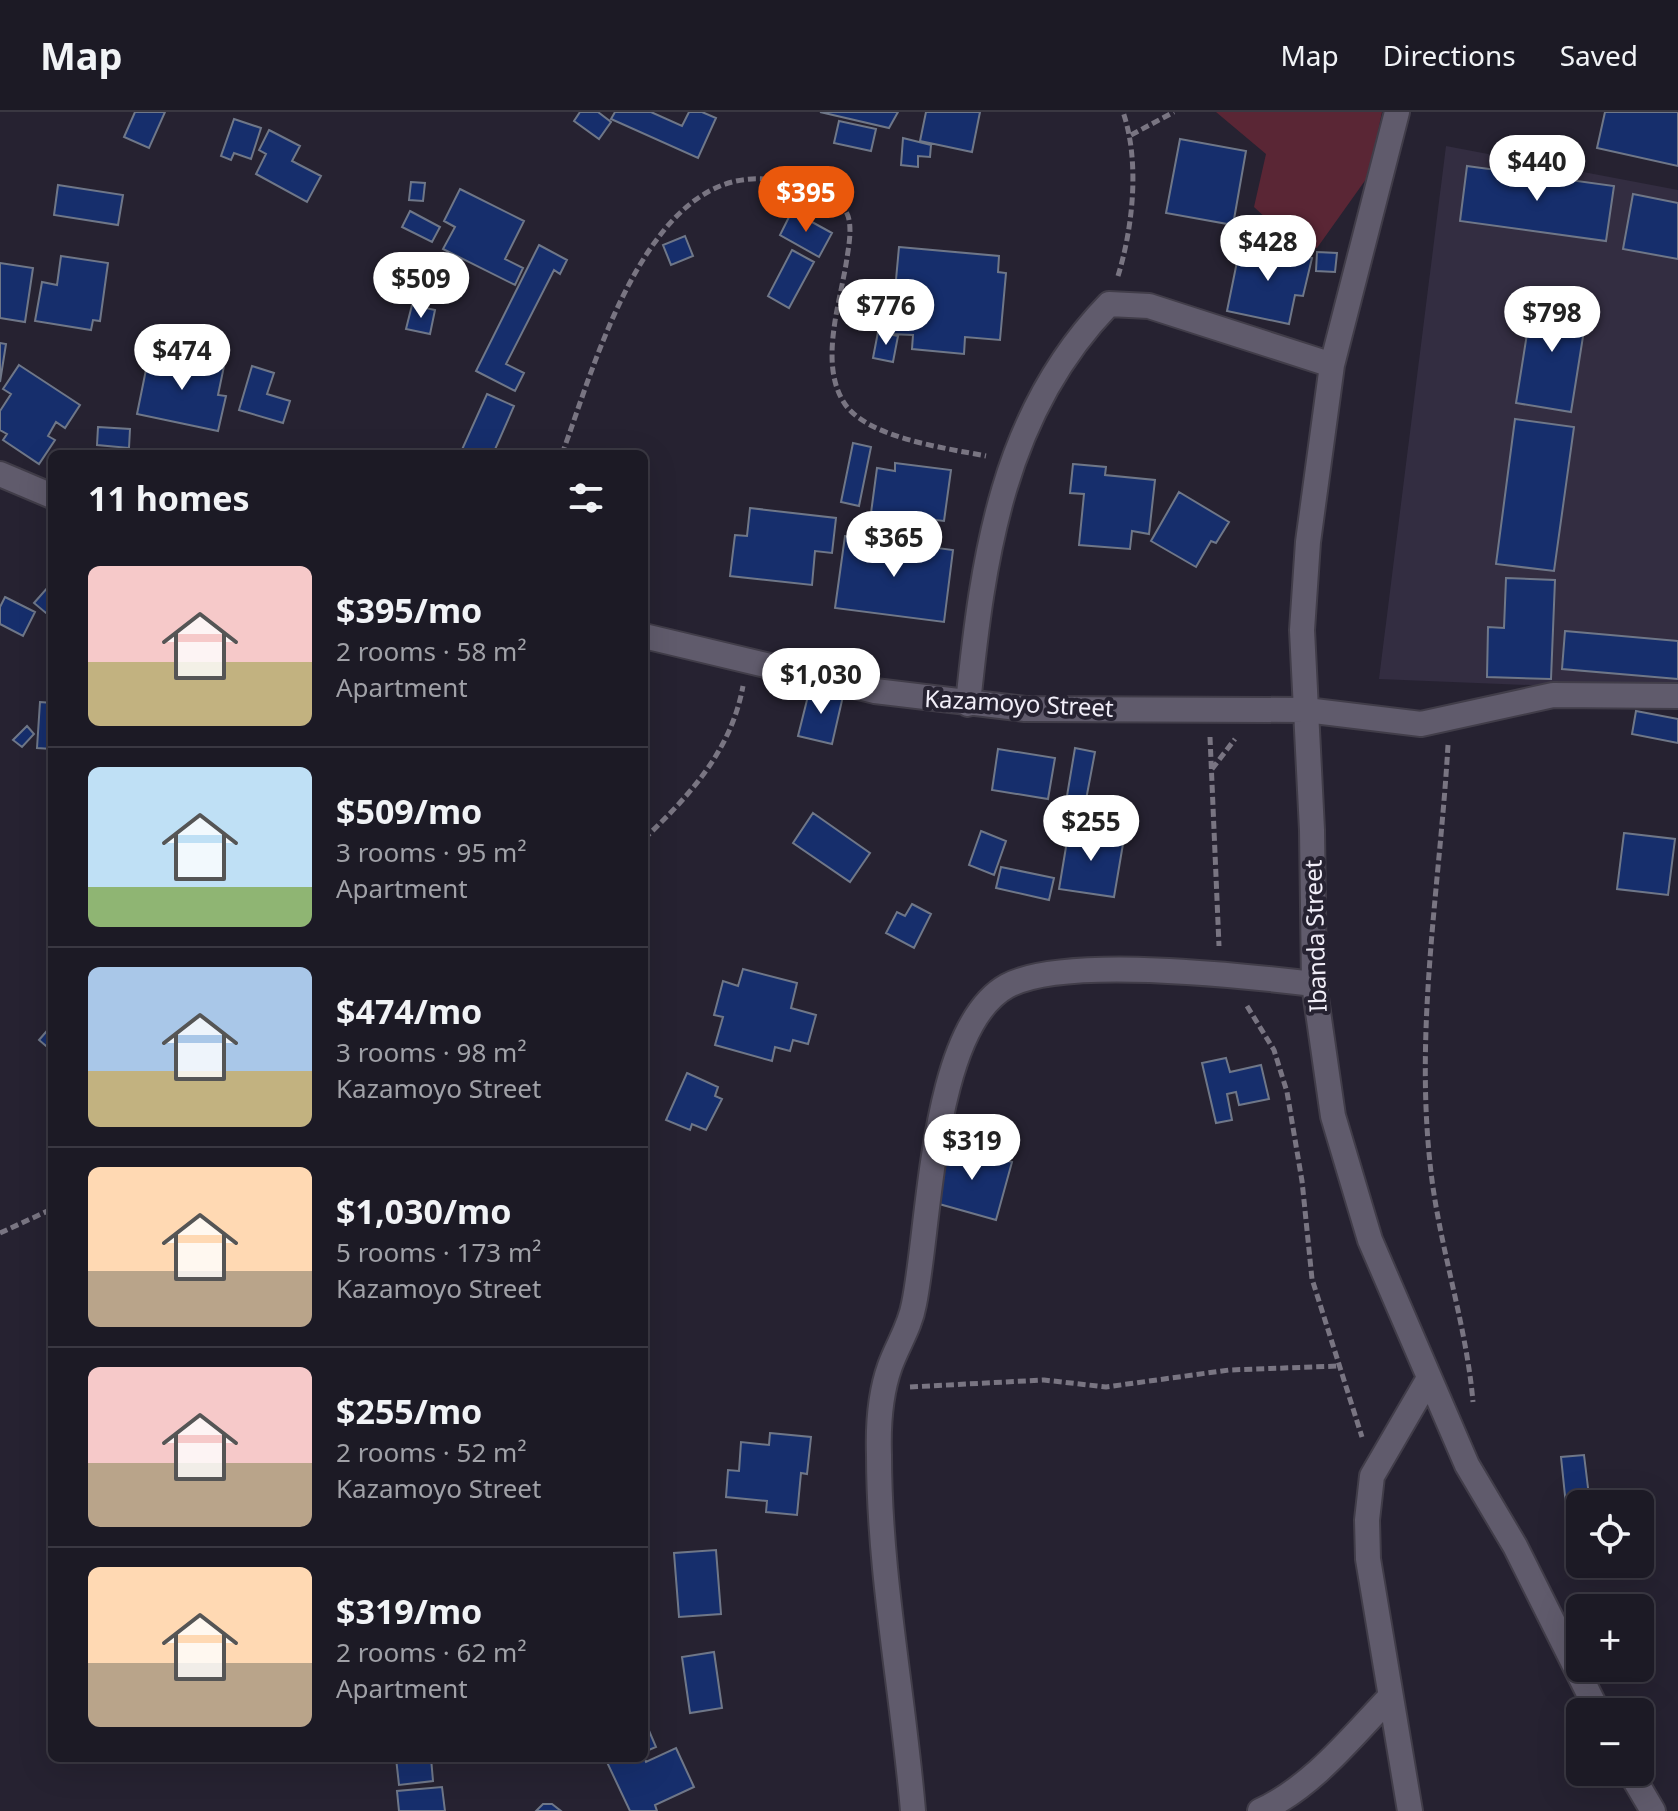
<!DOCTYPE html>
<meta charset="utf-8">
<style>
:root{--surface:#1c1a25;--page:#25232d;--text:#f1f3f6;--muted:#a0a1a7;--line:#3a3842;--accent:#ea580c}
body{margin:0;font-family:"Noto Sans",sans-serif;background:var(--page);color:var(--text);height:100vh;display:flex;flex-direction:column;font-size:30px;white-space:nowrap}
*{box-sizing:border-box;margin:0}
p{font-size:26px;color:var(--muted)}
.icon{flex:none;width:44px;height:44px;fill:none;stroke:currentColor;stroke-width:2;stroke-linecap:round;stroke-linejoin:round}
.map{position:relative;flex:1;overflow:hidden}
.details{position:absolute;left:48px;top:338px;width:600px;height:1312px;display:flex;flex-direction:column;background:var(--surface);border-radius:12px;box-shadow:0 8px 32px #0002,0 0 0 2px var(--line)}
.details>*{flex:none}
.buttons{position:absolute;left:1566px;top:1378px;display:grid;gap:16px}
.buttons a{display:grid;place-items:center;width:88px;height:88px;border-radius:12px;background:var(--surface);box-shadow:0 8px 32px #0002,0 0 0 2px var(--line);font-size:40px}
.price{position:absolute;translate:-50% -68px;padding:0 18px;border-radius:28px;background:#fff;color:#222;font-size:26px;line-height:52px;filter:drop-shadow(0 2px 4px #0008)}
.price::after{content:'';position:absolute;left:50%;top:48px;width:24px;height:18px;margin-left:-12px;background:inherit;clip-path:polygon(0 0,100% 0,50% 100%)}
.price.current{background:var(--accent);color:#fff}
ul{padding:0;list-style:none}
li{display:flex;align-items:center;gap:24px;height:200px;padding:0 40px}
li+li{border-top:2px solid var(--line)}
li span{display:grid;place-items:center;flex:none;width:224px;height:160px;border-radius:12px;color:#555}
li>.icon{margin-inline-start:auto}
span .icon{width:96px;height:96px;fill:#fffc;stroke-width:1}
li b{font-size:34px}
h2{display:flex;justify-content:space-between;align-items:center;height:96px;padding:0 40px;font-size:34px}
header{display:flex;align-items:center;gap:48px;box-sizing:border-box;height:112px;padding:0 40px;background:var(--surface);border-bottom:2px solid var(--line)}
header strong{font-size:38px}
nav{display:flex;gap:44px;margin-inline-start:auto;font-size:28px}
.map>svg:first-child{display:block}
</style>
<header>
<strong>Map</strong>
<nav><a>Map</a><a>Directions</a><a>Saved</a></nav>
</header>
<div class="map">
<svg width="1678" height="1699" viewBox="0 0 1678 1699">
<rect width="100%" height="100%" fill="#262231"/>
<path fill="#332d41" d="M1446,34L1678,78V579L1379,567Z"/>
<path fill="#5a2635" d="M1216,0H1382L1369,63L1317,136L1295,133L1254,95L1266,42Z"/>
<path fill="#162e6c" stroke="#6f7788" stroke-width="2" d="M135,0H165L149,36L124,25Z
M580,0H598L611,10L599,27L574,9Z
M615,0H651L682,14L689,0H702L716,6L698,46L611,7Z
M820,0H898L889,16Z
M926,0H980L972,40L920,29Z
M1605,0H1678V54L1597,36Z
M234,7L261,16L251,47L234,41L231,48L221,44Z
M839,9L876,17L871,39L834,31Z
M269,18L300,34L292,49L321,64L307,90L256,62L266,42L259,38Z
M903,26L931,33L930,45L918,44V55L901,53Z
M1180,27L1246,39L1233,113L1166,101Z
M1467,54L1614,74L1606,129L1460,109Z
M411,70L425,71L423,89L409,88Z
M58,73L123,83L118,113L54,103Z
M460,77L524,109L505,147L523,156L515,173L443,137L455,115L444,109Z
M1633,82L1678,91V147L1623,137Z
M410,99L440,115L432,130L402,115Z
M792,99L832,121L819,145L780,123Z
M685,124L693,144L671,153L663,133Z
M1241,130L1312,146L1303,184L1295,183L1289,212L1227,199Z
M539,133L567,148L560,162L554,158L506,252L524,261L515,279L476,259Z
M899,135L999,144L998,160L1006,161L1000,228L965,225L964,242L912,237L913,223L891,222Z
M792,138L814,150L789,196L768,184Z
M1317,140L1337,141L1335,160L1316,159Z
M61,144L108,151L100,209L93,208L91,218L35,209L42,170L57,173Z
M0,151L33,156L25,210L0,206Z
M1533,184L1588,193L1571,300L1516,291Z
M412,193L435,198L430,222L406,217Z
M878,220L898,224L893,250L873,246Z
M0,231L6,232L0,270Z
M150,238L184,245L180,261L191,263L195,248L224,254L218,283L226,284L218,319L137,302Z
M19,253L80,293L65,316L56,310L48,324L55,328L39,352L3,328L7,322L0,318V299L11,282L3,277Z
M252,254L274,261L267,282L290,289L283,311L239,298Z
M487,282L514,294L493,342H460Z
M1515,307L1574,315L1554,459L1496,452Z
M98,315L130,317L129,336L97,333Z
M853,331L871,335L859,394L841,390Z
M895,351L951,358L944,409L936,408L933,424L869,416L877,356L895,359Z
M1073,352L1106,355L1105,363L1155,368L1149,422L1132,419L1130,437L1079,433L1084,382L1070,381Z
M1179,380L1229,410L1216,431L1211,429L1196,455L1151,429Z
M750,396L836,406L832,441L815,439L812,473L730,464L735,423L747,424Z
M845,424L953,438L944,510L835,496Z
M1506,466L1555,468L1551,567L1487,565L1488,515L1504,516Z
M48,475L52,478V495L46,501L34,491Z
M5,485L35,500L23,524L0,512V495Z
M1565,519L1678,529V567L1562,557Z
M810,576L843,584L832,632L798,624Z
M40,590L52,591V637L37,636Z
M1636,599L1678,607V631L1632,622Z
M27,614L34,622L22,635L13,628Z
M1075,636L1095,640L1085,693L1066,690Z
M998,637L1055,646L1048,687L992,678Z
M813,701L870,741L850,770L793,731Z
M1069,717L1124,726L1114,785L1059,777Z
M981,719L1006,729L994,763L969,753Z
M1624,721L1675,727L1668,783L1617,777Z
M1001,755L1054,766L1049,788L996,776Z
M912,792L931,802L914,836L886,821L897,800L905,804Z
M743,857L797,871L791,896L816,903L808,932L793,928L790,939L775,935L772,949L715,933L723,905L714,903L723,869L738,874Z
M52,913V939L39,928Z
M1226,946L1230,960L1261,953L1269,987L1239,993L1236,980L1227,982L1232,1008L1216,1011L1202,951Z
M687,961L718,975L715,984L722,987L706,1018L692,1012L690,1018L666,1008Z
M948,1032L1012,1050L996,1108L932,1090Z
M770,1321L811,1325L807,1362L801,1361L797,1403L766,1400L767,1389L726,1385L728,1358L739,1359L741,1330L769,1333Z
M1584,1343L1590,1392H1580V1402L1567,1403L1561,1345Z
M716,1438L721,1502L679,1505L674,1441Z
M714,1540L722,1596L690,1601L682,1545Z
M644,1607L656,1635L644,1640Z
M676,1636L694,1675L655,1693L657,1699H630L605,1646L644,1645L646,1650Z
M396,1646H431L433,1669L399,1673Z
M442,1675L445,1699H399L397,1679Z
M543,1692H552L561,1699H536Z"/>
<g fill="none" stroke-linecap="round" stroke-linejoin="round">
<defs>
<path id="minor" d="M1397,0L1332,253L1308,430L1302,518L1312,718L1314,872L1333,1004L1370,1128L1467,1353L1515,1434L1598,1600
M0,362L52,384
M644,524L875,579L1025,597L1306,598L1421,612L1553,583L1678,584
M968,592C983,445 1002,302 1109,192L1149,194L1332,253
M1630,1660L1653,1699
M913,1699C903,1580 879,1463 879,1343C878,1313 880,1282 890,1254C898,1232 910,1215 914,1192C930,1115 931,916 1007,874C1064,843 1247,864 1314,872
M1260,1699C1312,1675 1350,1627 1389,1586
M1410,1699L1368,1447L1367,1408L1372,1364L1429,1266"/>
</defs>
<use href="#minor" stroke="#413d49" stroke-width="28"/>
<path stroke="#797582" stroke-width="5" stroke-dasharray="8 4" stroke-linecap="butt" d="M1131,23L1174,0
M1118,164C1133,115 1140,49 1123,0
M562,342C596,251 652,34 787,71C808,76 839,80 848,104C852,116 849,133 847,146C841,188 819,249 843,289C864,326 946,336 986,344
M1210,625L1219,834
M1448,633C1440,771 1415,912 1430,1051C1438,1132 1466,1209 1473,1290
M1212,657L1235,627
M644,727C690,683 731,639 743,574
M1247,894L1274,938L1287,980L1302,1069L1312,1167L1362,1325
M0,1121L52,1097
M910,1275L1044,1268L1106,1275L1229,1258L1339,1254"/>
<use href="#minor" stroke="#605b6c" stroke-width="24"/>
</g>
<g text-anchor="middle" stroke-width="8" stroke-linejoin="round" paint-order="stroke">
<g font-size="24" fill="#f1eef8" stroke="#262231">
<text transform="translate(1019 592) rotate(3)" y="8">Kazamoyo Street</text>
<text transform="translate(1316 824) rotate(-92)" y="8">Ibanda Street</text>
</g>
</g>
</svg>
<div class="buttons">
<a><svg class="icon" aria-label="locate" viewBox="0 0 24 24"><circle cx="12" cy="12" r="6"/><path d="M12 2v4M12 18v4M2 12h4M18 12h4"/></svg></a>
<a>+</a>
<a>−</a>
</div>
<b class="price" style="left:1537px;top:91px">$440</b>
<b class="price current" style="left:806px;top:122px">$395</b>
<b class="price" style="left:1268px;top:171px">$428</b>
<b class="price" style="left:421px;top:208px">$509</b>
<b class="price" style="left:886px;top:235px">$776</b>
<b class="price" style="left:1552px;top:242px">$798</b>
<b class="price" style="left:182px;top:280px">$474</b>
<b class="price" style="left:894px;top:467px">$365</b>
<b class="price" style="left:821px;top:604px">$1,030</b>
<b class="price" style="left:1091px;top:751px">$255</b>
<b class="price" style="left:972px;top:1070px">$319</b>
<section class="details">
<h2>11 homes<svg class="icon" aria-label="filters" viewBox="0 0 24 24"><path d="M4 7h16M4 17h16"/><circle cx="9" cy="7" r="2"/><circle cx="15" cy="17" r="2"/></svg></h2>
<ul>
<li><span style="background:linear-gradient(#f6c9c9 60%,#c2b280 0)"><svg class="icon" aria-label="home" viewBox="0 0 24 24"><path d="M3 11l9-7 9 7M6 9v11h12V9"/></svg></span><div><b>$395/mo</b><p>2 rooms · 58 m²</p><p>Apartment</p></div></li>
<li><span style="background:linear-gradient(#bfe0f5 75%,#8fb573 0)"><svg class="icon" aria-label="home" viewBox="0 0 24 24"><path d="M3 11l9-7 9 7M6 9v11h12V9"/></svg></span><div><b>$509/mo</b><p>3 rooms · 95 m²</p><p>Apartment</p></div></li>
<li><span style="background:linear-gradient(#a9c7e8 65%,#c2b280 0)"><svg class="icon" aria-label="home" viewBox="0 0 24 24"><path d="M3 11l9-7 9 7M6 9v11h12V9"/></svg></span><div><b>$474/mo</b><p>3 rooms · 98 m²</p><p>Kazamoyo Street</p></div></li>
<li><span style="background:linear-gradient(#ffd9b3 65%,#b9a48a 0)"><svg class="icon" aria-label="home" viewBox="0 0 24 24"><path d="M3 11l9-7 9 7M6 9v11h12V9"/></svg></span><div><b>$1,030/mo</b><p>5 rooms · 173 m²</p><p>Kazamoyo Street</p></div></li>
<li><span style="background:linear-gradient(#f6c9c9 60%,#b9a48a 0)"><svg class="icon" aria-label="home" viewBox="0 0 24 24"><path d="M3 11l9-7 9 7M6 9v11h12V9"/></svg></span><div><b>$255/mo</b><p>2 rooms · 52 m²</p><p>Kazamoyo Street</p></div></li>
<li><span style="background:linear-gradient(#ffd9b3 60%,#b9a48a 0)"><svg class="icon" aria-label="home" viewBox="0 0 24 24"><path d="M3 11l9-7 9 7M6 9v11h12V9"/></svg></span><div><b>$319/mo</b><p>2 rooms · 62 m²</p><p>Apartment</p></div></li>
</ul>
</section>
</div>
